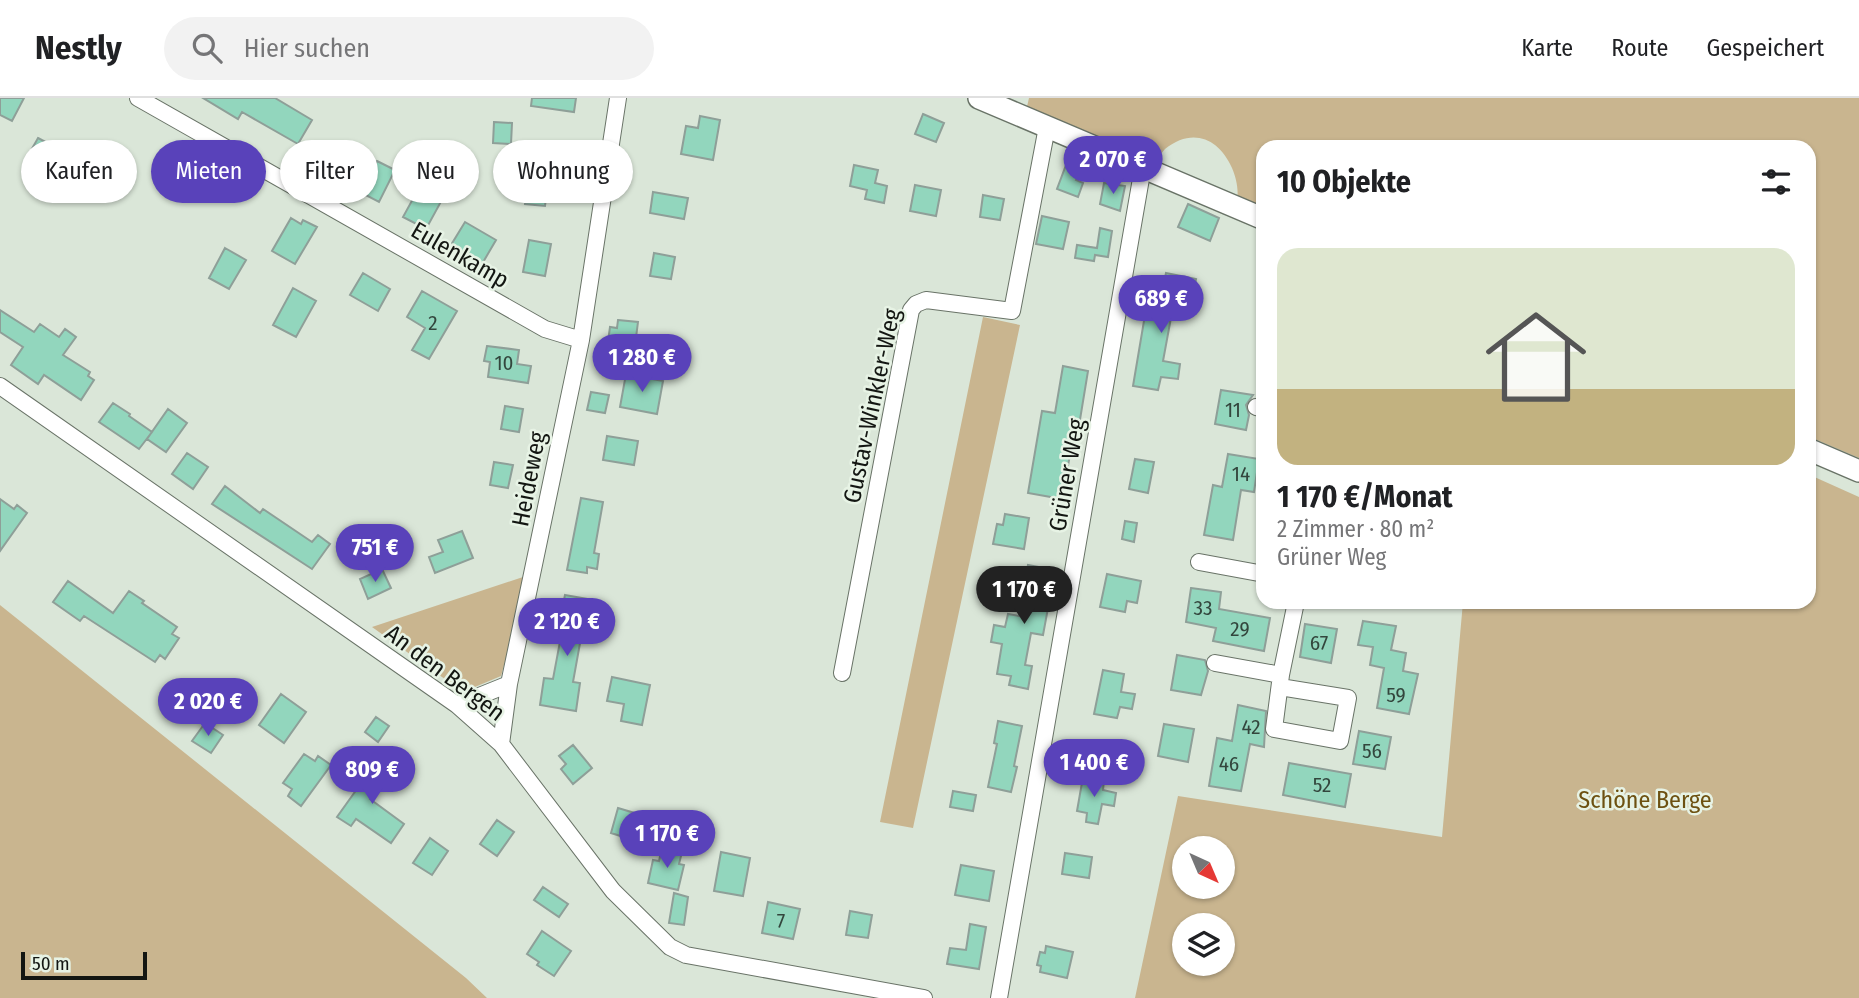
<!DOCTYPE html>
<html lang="de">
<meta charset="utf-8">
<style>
:root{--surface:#fff;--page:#f2f2f2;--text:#202124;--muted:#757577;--line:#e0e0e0;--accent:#5942ba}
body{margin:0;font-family:"Fira Sans Condensed",sans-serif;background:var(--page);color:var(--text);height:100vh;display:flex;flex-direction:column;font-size:26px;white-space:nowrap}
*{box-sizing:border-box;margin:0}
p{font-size:23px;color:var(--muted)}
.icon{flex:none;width:38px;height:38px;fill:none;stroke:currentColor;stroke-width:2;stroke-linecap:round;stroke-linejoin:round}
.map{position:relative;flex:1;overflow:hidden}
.details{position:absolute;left:1256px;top:42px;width:560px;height:469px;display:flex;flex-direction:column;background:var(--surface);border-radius:21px;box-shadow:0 2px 5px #0004}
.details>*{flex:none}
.guide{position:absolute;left:21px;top:42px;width:665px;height:63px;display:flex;gap:14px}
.needle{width:46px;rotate:136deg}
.buttons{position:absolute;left:1172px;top:738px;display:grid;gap:14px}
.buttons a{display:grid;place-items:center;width:63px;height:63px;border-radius:50%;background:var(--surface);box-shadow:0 2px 5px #0004;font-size:35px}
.scale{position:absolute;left:21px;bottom:18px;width:126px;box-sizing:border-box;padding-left:7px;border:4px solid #131612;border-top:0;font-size:19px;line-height:24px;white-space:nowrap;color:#131612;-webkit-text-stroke:5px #e7f3e5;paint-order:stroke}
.price{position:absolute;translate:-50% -60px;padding:0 16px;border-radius:24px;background:var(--accent);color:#fff;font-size:23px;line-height:46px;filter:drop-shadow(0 2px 4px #0008)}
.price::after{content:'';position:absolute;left:50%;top:42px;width:21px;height:16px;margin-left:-10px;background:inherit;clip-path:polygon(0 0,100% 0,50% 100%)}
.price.current{background:#222;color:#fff}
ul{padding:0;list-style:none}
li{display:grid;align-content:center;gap:14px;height:371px;padding:0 21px}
li span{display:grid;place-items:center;height:217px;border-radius:21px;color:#555}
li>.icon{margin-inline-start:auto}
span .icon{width:126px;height:126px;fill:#fffc;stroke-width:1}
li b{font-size:30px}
h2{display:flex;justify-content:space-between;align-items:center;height:84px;padding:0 21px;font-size:30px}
.pill{padding:0 24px;border-radius:32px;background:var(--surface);box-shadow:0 2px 5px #0004;font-size:24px;line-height:63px}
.pill.current{background:var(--accent);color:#fff}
header{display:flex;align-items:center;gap:42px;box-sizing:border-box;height:98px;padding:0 35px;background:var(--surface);border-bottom:2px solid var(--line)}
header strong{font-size:33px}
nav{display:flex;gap:38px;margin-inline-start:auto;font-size:24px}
.search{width:490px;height:63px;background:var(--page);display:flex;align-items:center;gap:18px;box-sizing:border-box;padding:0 24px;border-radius:38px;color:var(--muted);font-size:26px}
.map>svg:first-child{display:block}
</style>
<header>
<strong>Nestly</strong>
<div class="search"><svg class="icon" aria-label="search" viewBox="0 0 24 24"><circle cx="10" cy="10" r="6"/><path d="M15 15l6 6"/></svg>Hier suchen</div>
<nav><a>Karte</a><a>Route</a><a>Gespeichert</a></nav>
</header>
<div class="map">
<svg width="1859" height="900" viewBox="0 0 1859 900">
<rect width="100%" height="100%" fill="#dae6d8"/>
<path fill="#c9b58f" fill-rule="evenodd" d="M1029,0H1859V360L1810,339V49H1264L1263,113L1237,102C1239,92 1236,79 1232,70C1219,40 1192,29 1165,51C1160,56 1156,64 1152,69L1026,13Z
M983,219L1020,227L913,730L880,724Z
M1810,377L1859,399V900H1135L1178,698L1442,739L1463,504H1810ZM1185,751H1223V789H1185ZM1185,828H1223V866H1185Z
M529,477L501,578L463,594L372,529Z
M0,507L466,880L487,900H0Z"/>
<path fill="#92d6bd" stroke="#8e9f98" stroke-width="2" d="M0,0H24L12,23L0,17Z
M203,0H275L312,22L298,46L242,14L238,21Z
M532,0H576L574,14L531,8Z
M923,16L944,25L936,44L915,36Z
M700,18L720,22L713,62L681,56L686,28L698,30Z
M494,24L512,25L511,46L493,45Z
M38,40L57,50L53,56L76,68L80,61L105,75L92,97L51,73L50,76L25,63Z
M328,51L345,61L335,79L318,69Z
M377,63L395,72L379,104L360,94Z
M854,67L878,72L875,85L887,88L884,105L865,101L867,92L850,88Z
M1066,67L1080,72L1076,82L1083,85L1078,99L1057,91Z
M426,77L449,89L426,131L403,119Z
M534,83L548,85L545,108L525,106L527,91L533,92Z
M1104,85L1125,88L1120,113L1100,106Z
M915,87L941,92L936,118L910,113Z
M653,94L688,100L684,121L650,115Z
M983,97L1004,101L1000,122L980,119Z
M1188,106L1219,120L1210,143L1178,129Z
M1042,118L1069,124L1063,151L1036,146Z
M291,120L301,126L303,122L317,129L295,166L272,153Z
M465,124L496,142L482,166L451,147Z
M1100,130L1112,133L1108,159L1095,157L1094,163L1075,160L1077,147L1097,150Z
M529,142L551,146L545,178L523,174Z
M225,150L246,162L229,191L209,180Z
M654,155L675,159L671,181L650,178Z
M363,175L390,191L378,213L350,197Z
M1166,175L1196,181L1192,202L1175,198L1163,263L1180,266L1178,281L1161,279L1158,292L1133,288L1145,217L1157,219Z
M293,190L316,203L296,239L273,227Z
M422,193L457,213L429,261L412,252L425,230L407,219Z
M0,212L34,234L40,226L59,239L65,231L76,239L63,257L90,274L88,278L94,282L81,302L44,277L38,286L11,267L23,249L0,234Z
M618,222L638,224L634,255L607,251L610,229L617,230Z
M487,248L519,252L517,266L531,268L528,285L488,279L490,264L484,263Z
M1063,268L1088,273L1075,352L1071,351L1062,401L1028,395L1042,313L1055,315Z
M626,276L663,283L657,316L620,309Z
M1221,292L1253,297L1246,307L1249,317L1246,332L1215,326Z
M591,294L609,297L605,315L587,312Z
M113,305L130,316L129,318L152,334L139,351L99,324Z
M505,308L523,311L519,334L501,331Z
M168,311L187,325L166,354L147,341Z
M607,338L638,343L634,367L603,362Z
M187,355L208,369L193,391L172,376Z
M1228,356L1259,361L1254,394L1241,392L1233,442L1204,437L1213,387L1222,389Z
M1135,361L1154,364L1148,395L1129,391Z
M494,364L513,367L508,390L490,387Z
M225,388L260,415L263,411L312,444L318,437L330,446L312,471L212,406Z
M581,400L603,404L594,455L599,456L597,471L587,469V475L567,472Z
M0,401L14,411L17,407L27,415L0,453Z
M1005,416L1029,420L1024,451L993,446L997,426L1003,427Z
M1125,423L1137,425L1134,444L1122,441Z
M462,433L473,460L435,475L429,459L443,454L438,442Z
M1028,467L1055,472L1043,537L1031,535L1025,567L1032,568L1028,591L1009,587L1011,578L997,576L1002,546L991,544L994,527L1005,529L1008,516L1019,518Z
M382,471L391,490L368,501L360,481Z
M1107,476L1141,483L1137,505L1127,503L1125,514L1100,509Z
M68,483L113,515L129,493L144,503L142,505L177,529L172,536L179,540L165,561L160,557L155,564L84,518L80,523L53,504Z
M1191,490L1221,494L1219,511L1270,520L1264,553L1213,543L1216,530L1186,524Z
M565,497L588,501L573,584L580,585L576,613L540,607L544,580L553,581L565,517L561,516Z
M1363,523L1396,528L1391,552L1406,555L1403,573L1418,576L1409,616L1377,610L1384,570L1370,567L1373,549L1358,547Z
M1305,526L1337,531L1331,565L1300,559Z
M1177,557L1205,562L1208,573L1201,597L1171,592Z
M1103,572L1124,576L1121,594L1135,596L1132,611L1120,609L1117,620L1094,616Z
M612,579L650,587L642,627L621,623L624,606L607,603Z
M281,596L306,614L284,645L259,627Z
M1238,607L1266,613L1264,649L1250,646L1241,693L1209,688L1217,640L1232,643Z
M376,619L389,628L378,644L365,634Z
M998,623L1022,628L1014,668L1017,669L1011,694L988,689L997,646L994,645Z
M205,625L223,637L211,655L192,643Z
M1164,626L1194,631L1188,664L1158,658Z
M1359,633L1391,639L1385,671L1353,666Z
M573,647L592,670L573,686L561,671L566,666L559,658Z
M304,656L315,663L318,658L331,667L301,708L288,698L292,691L283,685Z
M377,663L391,672L370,701L404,726L391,745L356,721L351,728L337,719Z
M1289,665L1351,676L1345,709L1283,697Z
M1083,679L1104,683L1103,692L1116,695L1114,708L1102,706L1098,726L1086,724L1087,715L1077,713Z
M953,693L976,697L973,713L950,709Z
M618,710L638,716L630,741L611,735Z
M497,722L514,734L497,758L480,746Z
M430,740L448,753L432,777L413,765Z
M662,750L682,754L679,766L684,767L678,792L648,785L653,762L659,763Z
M721,754L750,760L743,798L714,793Z
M1065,755L1092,759L1089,780L1062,776Z
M961,767L994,773L989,803L955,797Z
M543,789L568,806L559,819L534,802Z
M674,795L688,799L684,827L669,825Z
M768,804L800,811L793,841L762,835Z
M850,813L872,817L868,840L846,837Z
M970,826L986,829L979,871L947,866L950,850L966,852Z
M542,833L571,853L554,878L537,867L539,864L527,856Z
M1046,848L1073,854L1067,880L1040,874L1041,868L1037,867L1040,854L1045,855Z"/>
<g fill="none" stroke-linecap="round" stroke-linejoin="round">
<defs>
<path id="street" d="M138,0L545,231L581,242
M0,288L457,607L501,646L613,793L670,849L686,857L924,900
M1256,309L1264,311
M1199,464L1264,476
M1215,565L1281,577
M842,575L911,212L916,206L926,202L1012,213L1047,29
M1280,589L1348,600L1340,643L1274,631L1281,577L1296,504
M457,607L509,586
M501,646L509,586L581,242L618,0
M999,900L1143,69"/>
<path id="secondary" d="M979,0L1264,121
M1810,352L1859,373"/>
</defs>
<use href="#street" stroke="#697367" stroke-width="18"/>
<use href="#secondary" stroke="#697367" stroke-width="24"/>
<use href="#street" stroke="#fff" stroke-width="16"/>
<use href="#secondary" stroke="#fff" stroke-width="21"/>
</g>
<g text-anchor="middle" stroke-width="5" stroke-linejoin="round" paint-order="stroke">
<g font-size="21" fill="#33463d">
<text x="433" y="232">2</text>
<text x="504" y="272">10</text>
<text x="1233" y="319">11</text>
<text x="1241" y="383">14</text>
<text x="1203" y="517">33</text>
<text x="1240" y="538">29</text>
<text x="1319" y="552">67</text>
<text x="1396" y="604">59</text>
<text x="1251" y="636">42</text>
<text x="1372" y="660">56</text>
<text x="1229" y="673">46</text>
<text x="1322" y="694">52</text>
<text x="781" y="830">7</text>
</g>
<g font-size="24" fill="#131612" stroke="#e7f3e5">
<text transform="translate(460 157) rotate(30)" y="8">Eulenkamp</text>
<text transform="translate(872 308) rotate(-78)" y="8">Gustav-Winkler-Weg</text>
<text transform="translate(1067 377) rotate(-80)" y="8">Grüner Weg</text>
<text transform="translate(529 381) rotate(-79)" y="8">Heideweg</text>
<text transform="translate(445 575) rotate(37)" y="8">An den Bergen</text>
</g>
<g font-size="24" fill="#6d5111" stroke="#e7f3e5">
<text x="1645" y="710">Schöne Berge</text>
</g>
</g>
</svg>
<div class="buttons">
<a><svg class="needle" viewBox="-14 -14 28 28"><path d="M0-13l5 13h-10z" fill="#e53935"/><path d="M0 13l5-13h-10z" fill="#757577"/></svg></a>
<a><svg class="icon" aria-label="layers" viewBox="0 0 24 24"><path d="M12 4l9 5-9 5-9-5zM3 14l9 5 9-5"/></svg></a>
</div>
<div class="scale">50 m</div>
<b class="price" style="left:1113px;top:98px">2 070 €</b>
<b class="price" style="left:1161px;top:237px">689 €</b>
<b class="price" style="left:642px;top:296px">1 280 €</b>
<b class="price" style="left:375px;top:486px">751 €</b>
<b class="price current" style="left:1024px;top:528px">1 170 €</b>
<b class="price" style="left:567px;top:560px">2 120 €</b>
<b class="price" style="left:208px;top:640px">2 020 €</b>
<b class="price" style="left:1094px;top:701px">1 400 €</b>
<b class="price" style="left:372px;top:708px">809 €</b>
<b class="price" style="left:667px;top:772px">1 170 €</b>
<div class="guide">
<a class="pill">Kaufen</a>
<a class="pill current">Mieten</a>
<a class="pill">Filter</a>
<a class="pill">Neu</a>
<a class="pill">Wohnung</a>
</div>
<section class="details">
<h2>10 Objekte<svg class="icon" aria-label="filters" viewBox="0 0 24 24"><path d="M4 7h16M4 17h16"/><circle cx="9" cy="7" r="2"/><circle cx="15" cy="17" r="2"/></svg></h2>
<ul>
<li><span style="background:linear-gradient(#dfe7d0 65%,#c2b280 0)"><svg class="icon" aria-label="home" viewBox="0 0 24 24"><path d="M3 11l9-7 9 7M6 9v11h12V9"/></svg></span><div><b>1 170 €/Monat</b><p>2 Zimmer · 80 m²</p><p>Grüner Weg</p></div></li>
</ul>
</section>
</div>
